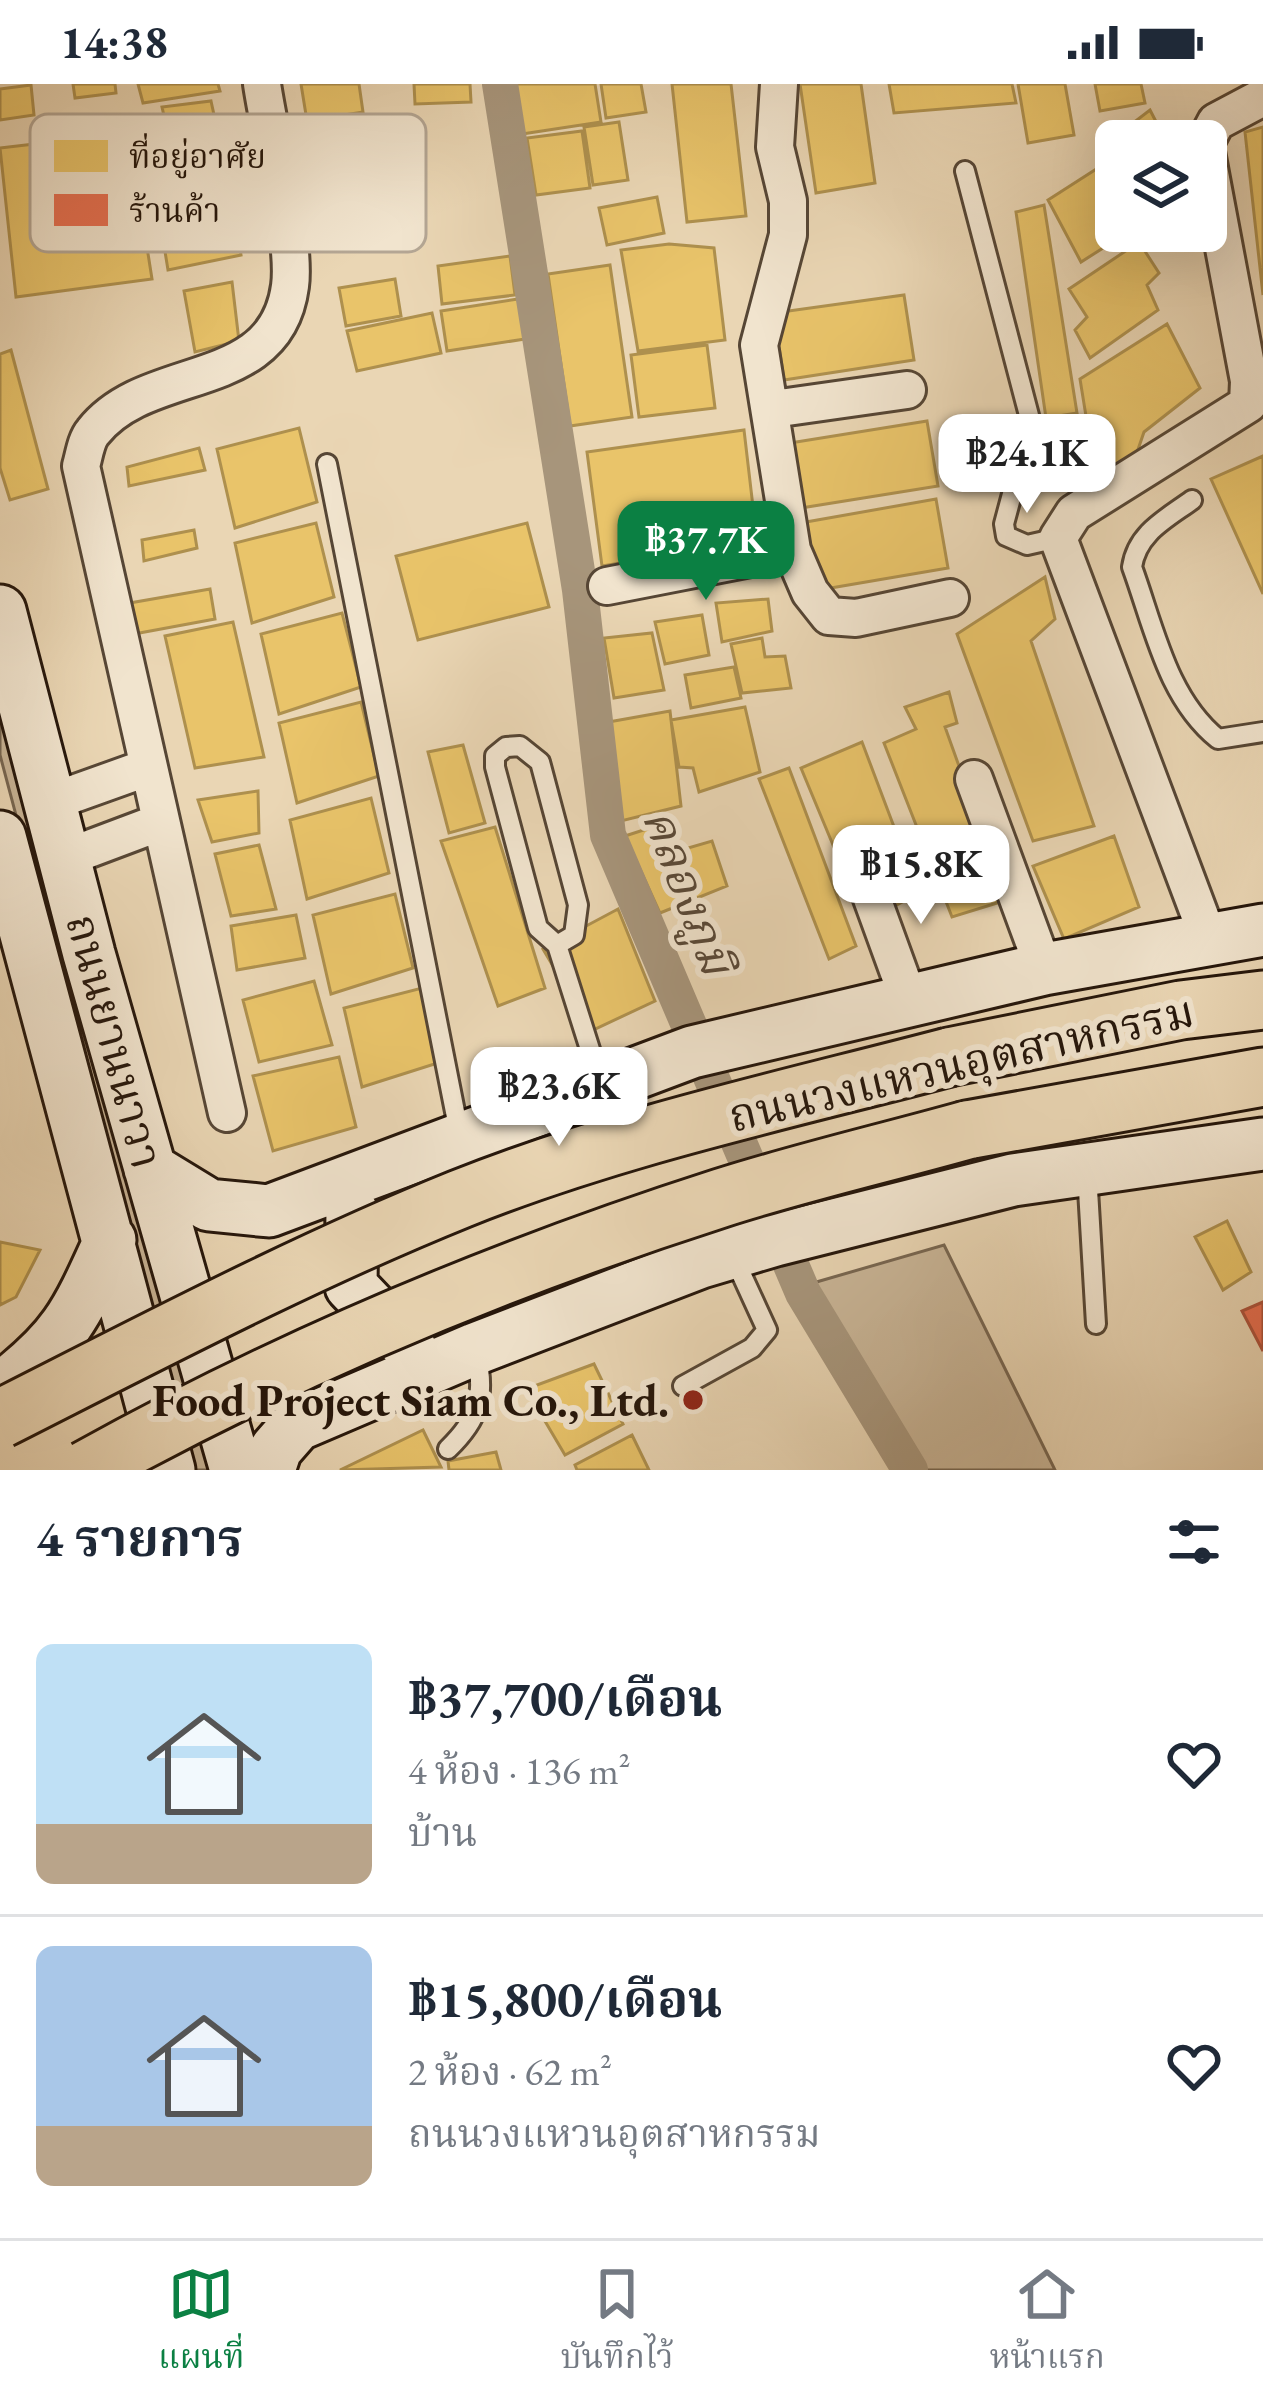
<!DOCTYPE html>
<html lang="th">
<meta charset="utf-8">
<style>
:root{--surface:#fff;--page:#f2f2f3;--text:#1f2937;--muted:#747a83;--line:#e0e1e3;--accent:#0b8043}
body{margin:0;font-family:"EB Garamond","Noto Serif Thai",serif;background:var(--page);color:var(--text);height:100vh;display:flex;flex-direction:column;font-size:45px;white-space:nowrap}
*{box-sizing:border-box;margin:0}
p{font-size:39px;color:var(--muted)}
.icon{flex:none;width:66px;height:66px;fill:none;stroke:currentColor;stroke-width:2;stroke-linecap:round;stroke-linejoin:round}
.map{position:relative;height:1386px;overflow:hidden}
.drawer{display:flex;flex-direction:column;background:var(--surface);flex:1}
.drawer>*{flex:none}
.fabs{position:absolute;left:1095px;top:36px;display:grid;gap:24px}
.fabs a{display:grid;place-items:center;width:132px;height:132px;border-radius:18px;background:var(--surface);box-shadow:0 12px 48px #0002;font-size:60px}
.price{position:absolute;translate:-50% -102px;padding:0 27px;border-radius:24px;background:#fff;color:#222;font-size:39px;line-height:78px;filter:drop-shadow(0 3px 6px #0008)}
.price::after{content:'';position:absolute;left:50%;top:72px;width:36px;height:27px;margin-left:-18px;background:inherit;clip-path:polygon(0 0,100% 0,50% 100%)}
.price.current{background:var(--accent);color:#fff}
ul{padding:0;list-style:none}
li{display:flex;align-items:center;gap:36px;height:300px;padding:0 36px}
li+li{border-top:3px solid var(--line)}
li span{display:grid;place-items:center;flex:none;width:336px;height:240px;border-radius:18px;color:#555}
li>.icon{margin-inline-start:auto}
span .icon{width:144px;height:144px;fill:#fffc;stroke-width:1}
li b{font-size:51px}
h2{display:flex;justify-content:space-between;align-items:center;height:144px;padding:0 36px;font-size:51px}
.status{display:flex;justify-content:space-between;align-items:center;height:84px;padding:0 60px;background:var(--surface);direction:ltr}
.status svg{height:33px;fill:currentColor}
.tabs{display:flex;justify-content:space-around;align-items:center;height:168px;border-top:3px solid var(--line);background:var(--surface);font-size:33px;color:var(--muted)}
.tabs a{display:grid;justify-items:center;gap:6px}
.tabs .current{color:var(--accent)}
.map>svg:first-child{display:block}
</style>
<div class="status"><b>14:38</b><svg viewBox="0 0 49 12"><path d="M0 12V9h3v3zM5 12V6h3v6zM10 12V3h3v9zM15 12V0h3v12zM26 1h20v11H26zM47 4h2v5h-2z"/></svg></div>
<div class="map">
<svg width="1263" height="1386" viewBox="0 0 1263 1386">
<rect width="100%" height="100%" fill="#ead6b4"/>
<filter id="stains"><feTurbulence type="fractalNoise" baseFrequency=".00167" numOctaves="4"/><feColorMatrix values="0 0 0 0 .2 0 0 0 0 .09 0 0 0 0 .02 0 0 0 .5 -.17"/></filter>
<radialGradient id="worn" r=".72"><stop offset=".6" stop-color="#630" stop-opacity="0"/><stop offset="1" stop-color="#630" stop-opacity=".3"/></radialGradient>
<path fill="#c9b597" stroke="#776651" stroke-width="3" d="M0,604L212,1386H190L0,671Z
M944,1161L1055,1386H919L813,1199Z"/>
<path fill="#e9c46a" stroke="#ae904e" stroke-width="3" d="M73,0H115L116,9L75,14Z
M138,0H218L220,7L143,19Z
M301,0H359L363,28L307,37Z
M414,0H470L471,18L415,20Z
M514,0H595L601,38L522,50Z
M601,0H641L646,28L606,34Z
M672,0H731L746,132L687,138Z
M800,0H861L875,99L816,109Z
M889,0H1012L1016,19L894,29Z
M1018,0H1065L1074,51L1028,59Z
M1095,0H1141L1145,19L1100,27Z
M31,1L34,31L0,36V5Z
M211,17L221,63L172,67L162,23Z
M1150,26L1166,57L1116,60L1112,55Z
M619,38L628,96L593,101L584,43Z
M1263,43V211L1245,48Z
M582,47L590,104L536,111L527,54Z
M129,49L152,195L16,213L0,64Z
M1112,75L1116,147H1130L1081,178L1048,116Z
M657,113L664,149L607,161L599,124Z
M1044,121L1077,329L1046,334L1016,128Z
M234,130L241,171L168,186L161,143Z
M1139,158L1159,189L1147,201L1158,226L1090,274L1075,246L1087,233L1069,205Z
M669,160L714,164L725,256L638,267L621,166Z
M510,172L515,211L442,220L438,182Z
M610,181L632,333L570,342L548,190Z
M395,195L401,232L346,242L339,204Z
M232,198L239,257L195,268L184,207Z
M904,211L914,276L784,296L774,229Z
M518,215L525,255L447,267L441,227Z
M432,229L441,269L357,287L347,247Z
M1167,240L1200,304L1144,348L1132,383L1096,394L1080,295Z
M707,261L715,324L639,333L631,271Z
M11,266L48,405L10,416L0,384V270Z
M927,337L938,402L801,424L790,359Z
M299,344L317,418L235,444L217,365Z
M744,346L757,457L602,482L587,368Z
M199,364L205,386L129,402L127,383Z
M1263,372V510L1211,395Z
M936,415L948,484L819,506L806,438Z
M316,439L334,513L252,539L235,459Z
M527,439L549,523L418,556L396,472Z
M194,446L197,464L144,477L142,456Z
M1045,493L1055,535L1031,557L1094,742L1033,757L957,550Z
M210,505L215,535L134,550L124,520Z
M768,515L772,547L722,558L716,519Z
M342,529L361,603L279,630L261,550Z
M702,531L709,571L665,580L655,538Z
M233,538L264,673L195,684L165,552Z
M652,549L664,606L614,614L604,554Z
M762,554L765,573L785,572L791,604L742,609L731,560Z
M734,583L741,614L691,624L685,591Z
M949,608L957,639L945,643L1007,816L952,833L884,659L916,645L905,623Z
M361,618L379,692L297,719L279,639Z
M745,623L760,688L699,708L693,684L679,683L671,636Z
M670,627L681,722L621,737L603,639Z
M862,658L919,809L865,838L801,684Z
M463,661L485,739L449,749L428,668Z
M789,684L856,862L829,875L759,695Z
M258,707L259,749L212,758L198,716Z
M371,714L389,789L307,815L290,736Z
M665,739L678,767L712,757L727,802L660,829L625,752Z
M495,743L545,904L498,922L441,757Z
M1114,752L1139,823L1064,855L1033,782Z
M259,761L276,825L231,832L215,770Z
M395,810L413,884L331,910L313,831Z
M618,825L655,917L591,947L543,865Z
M296,831L305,874L237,886L231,842Z
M314,897L332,961L259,978L243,916Z
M426,903L444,977L362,1003L344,924Z
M339,973L356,1043L273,1067L253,992Z
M1227,1137L1251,1188L1223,1206L1195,1153Z
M0,1158L40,1166L16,1213L0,1221Z
M594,1280L623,1340L565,1371L526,1305Z
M423,1346L441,1383L340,1386Z
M632,1351L649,1386H577L575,1381Z
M496,1368L501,1386H449L448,1377Z"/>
<path fill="#e76f51" stroke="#ad543c" stroke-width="3" d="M1263,1218V1267L1242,1227Z"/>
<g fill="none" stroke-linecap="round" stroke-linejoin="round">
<path stroke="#a7957b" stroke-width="36" d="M500,0L580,506L608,751L803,1209L910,1386"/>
<defs>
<path id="service" d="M965,87L1031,339L1004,440L1006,452L1027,461L1058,454
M327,380L460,1053
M1192,416C1166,435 1137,449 1132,483C1154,543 1167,614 1218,655L1263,648
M557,861L538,844L495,683V672L506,663L520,662L540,678L578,821L574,851L557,861L600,997
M1087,1089L1096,1240
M683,1302L752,1264L767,1246L734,1174
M448,1365C479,1335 486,1312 476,1269"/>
<path id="minor" d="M779,0L775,63L788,117V151L759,261L792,466L810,508L829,532L856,534L950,514
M1206,57L1216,38L1263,13
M1206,68L1249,297L1248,320L1074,429L1058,454L1208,853
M773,325L907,306
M607,502L792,466
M974,695L1044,885
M51,718L146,684
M65,774L158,739
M865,795L909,916
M227,1029L81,382C84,372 86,356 93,348C148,278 276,310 290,202C296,158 269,48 262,0"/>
<path id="secondary" d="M0,527L89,870L236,1386
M0,753L169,1386
M150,1085L209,1121L269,1127L692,968L1044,885L1263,846
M352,1128L351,1202L410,1264
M0,1305C66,1256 77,1229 110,1156
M269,1386L276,1365L297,1341L475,1265L701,1178L775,1156L1013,1096L1263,1060"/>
<path id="primary" d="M949,973L1181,926L1263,916
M967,1046L1263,993"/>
</defs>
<use href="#service" stroke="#564635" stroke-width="24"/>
<use href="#minor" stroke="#564635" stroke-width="42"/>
<use href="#secondary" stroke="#25160b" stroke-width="57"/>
<use href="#primary" stroke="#25160b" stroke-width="63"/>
<use href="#service" stroke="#f1e4ce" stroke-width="18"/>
<use href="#minor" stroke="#f1e4ce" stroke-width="36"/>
<use href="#secondary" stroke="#f1e4ce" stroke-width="51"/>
<use href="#primary" stroke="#ead6b4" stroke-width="57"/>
<defs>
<path id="primary-bridge" d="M0,1335C152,1258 302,1179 460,1115C617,1052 785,1016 949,973
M86,1386C286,1275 503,1184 721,1114C802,1088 885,1069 967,1046"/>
</defs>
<use href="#primary-bridge" stroke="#25160b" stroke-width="63" stroke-linecap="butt"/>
<use href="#primary-bridge" stroke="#ead6b4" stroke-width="57"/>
</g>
<circle fill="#8f2418" stroke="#f1e4ce" stroke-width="4.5" cx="693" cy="1316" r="12"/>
<g text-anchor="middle" stroke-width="12" stroke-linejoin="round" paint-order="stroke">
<g font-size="45" fill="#25160b" stroke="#f1e4ce">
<text transform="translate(115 957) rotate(75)" y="16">ถนนยานนาวา</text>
<text transform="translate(961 979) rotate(-13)" y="16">ถนนวงแหวนอุตสาหกรรม</text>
</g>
<g font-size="45" font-weight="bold" fill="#25160b" stroke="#f1e4ce" text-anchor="end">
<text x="669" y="1332">Food Project Siam Co., Ltd.</text>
</g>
<g font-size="48" font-style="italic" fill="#594938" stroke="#f1e4ce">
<text transform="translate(689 807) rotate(69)" y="17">คลองภูมิ</text>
</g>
</g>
<rect x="30" y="30" width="396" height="138" rx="18" fill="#f1e4ce" stroke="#b4a694" stroke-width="3"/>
<rect x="54" y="56" width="54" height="32" fill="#e9c46a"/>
<rect x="54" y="110" width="54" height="32" fill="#e76f51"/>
<g font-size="33" fill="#25160b">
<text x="129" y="84">ที่อยู่อาศัย</text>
<text x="129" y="138">ร้านค้า</text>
</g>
<rect width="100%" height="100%" filter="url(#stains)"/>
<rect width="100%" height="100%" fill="url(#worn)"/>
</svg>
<div class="fabs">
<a><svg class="icon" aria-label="layers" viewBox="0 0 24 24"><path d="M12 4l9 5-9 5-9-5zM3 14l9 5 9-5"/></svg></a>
</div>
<b class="price" style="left:1027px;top:432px">฿24.1K</b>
<b class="price current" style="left:706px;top:519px">฿37.7K</b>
<b class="price" style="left:921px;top:843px">฿15.8K</b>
<b class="price" style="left:559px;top:1065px">฿23.6K</b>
</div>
<section class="drawer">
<h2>4 รายการ<svg class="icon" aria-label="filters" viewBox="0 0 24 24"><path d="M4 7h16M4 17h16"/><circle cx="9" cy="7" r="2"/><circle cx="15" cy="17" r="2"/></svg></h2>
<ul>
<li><span style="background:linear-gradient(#bfe0f5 75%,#b9a48a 0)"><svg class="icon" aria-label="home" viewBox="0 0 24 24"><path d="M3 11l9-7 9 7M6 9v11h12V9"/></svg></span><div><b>฿37,700/เดือน</b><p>4 ห้อง · 136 m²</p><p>บ้าน</p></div><svg class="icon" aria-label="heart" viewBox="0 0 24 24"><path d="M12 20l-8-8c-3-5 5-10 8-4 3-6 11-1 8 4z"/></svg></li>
<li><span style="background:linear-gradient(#a9c7e8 75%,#b9a48a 0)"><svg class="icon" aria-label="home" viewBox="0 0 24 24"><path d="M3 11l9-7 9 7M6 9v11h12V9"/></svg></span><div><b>฿15,800/เดือน</b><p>2 ห้อง · 62 m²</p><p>ถนนวงแหวนอุตสาหกรรม</p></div><svg class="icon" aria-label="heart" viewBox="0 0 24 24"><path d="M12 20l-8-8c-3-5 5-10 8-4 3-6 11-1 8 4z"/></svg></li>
</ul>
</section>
<nav class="tabs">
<a class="current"><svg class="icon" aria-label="map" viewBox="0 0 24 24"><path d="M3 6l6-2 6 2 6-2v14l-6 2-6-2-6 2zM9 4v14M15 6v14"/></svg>แผนที่</a>
<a><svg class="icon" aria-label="saved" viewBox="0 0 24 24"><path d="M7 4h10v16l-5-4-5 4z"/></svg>บันทึกไว้</a>
<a><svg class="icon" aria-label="home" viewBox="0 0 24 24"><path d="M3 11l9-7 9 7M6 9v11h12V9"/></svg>หน้าแรก</a>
</nav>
